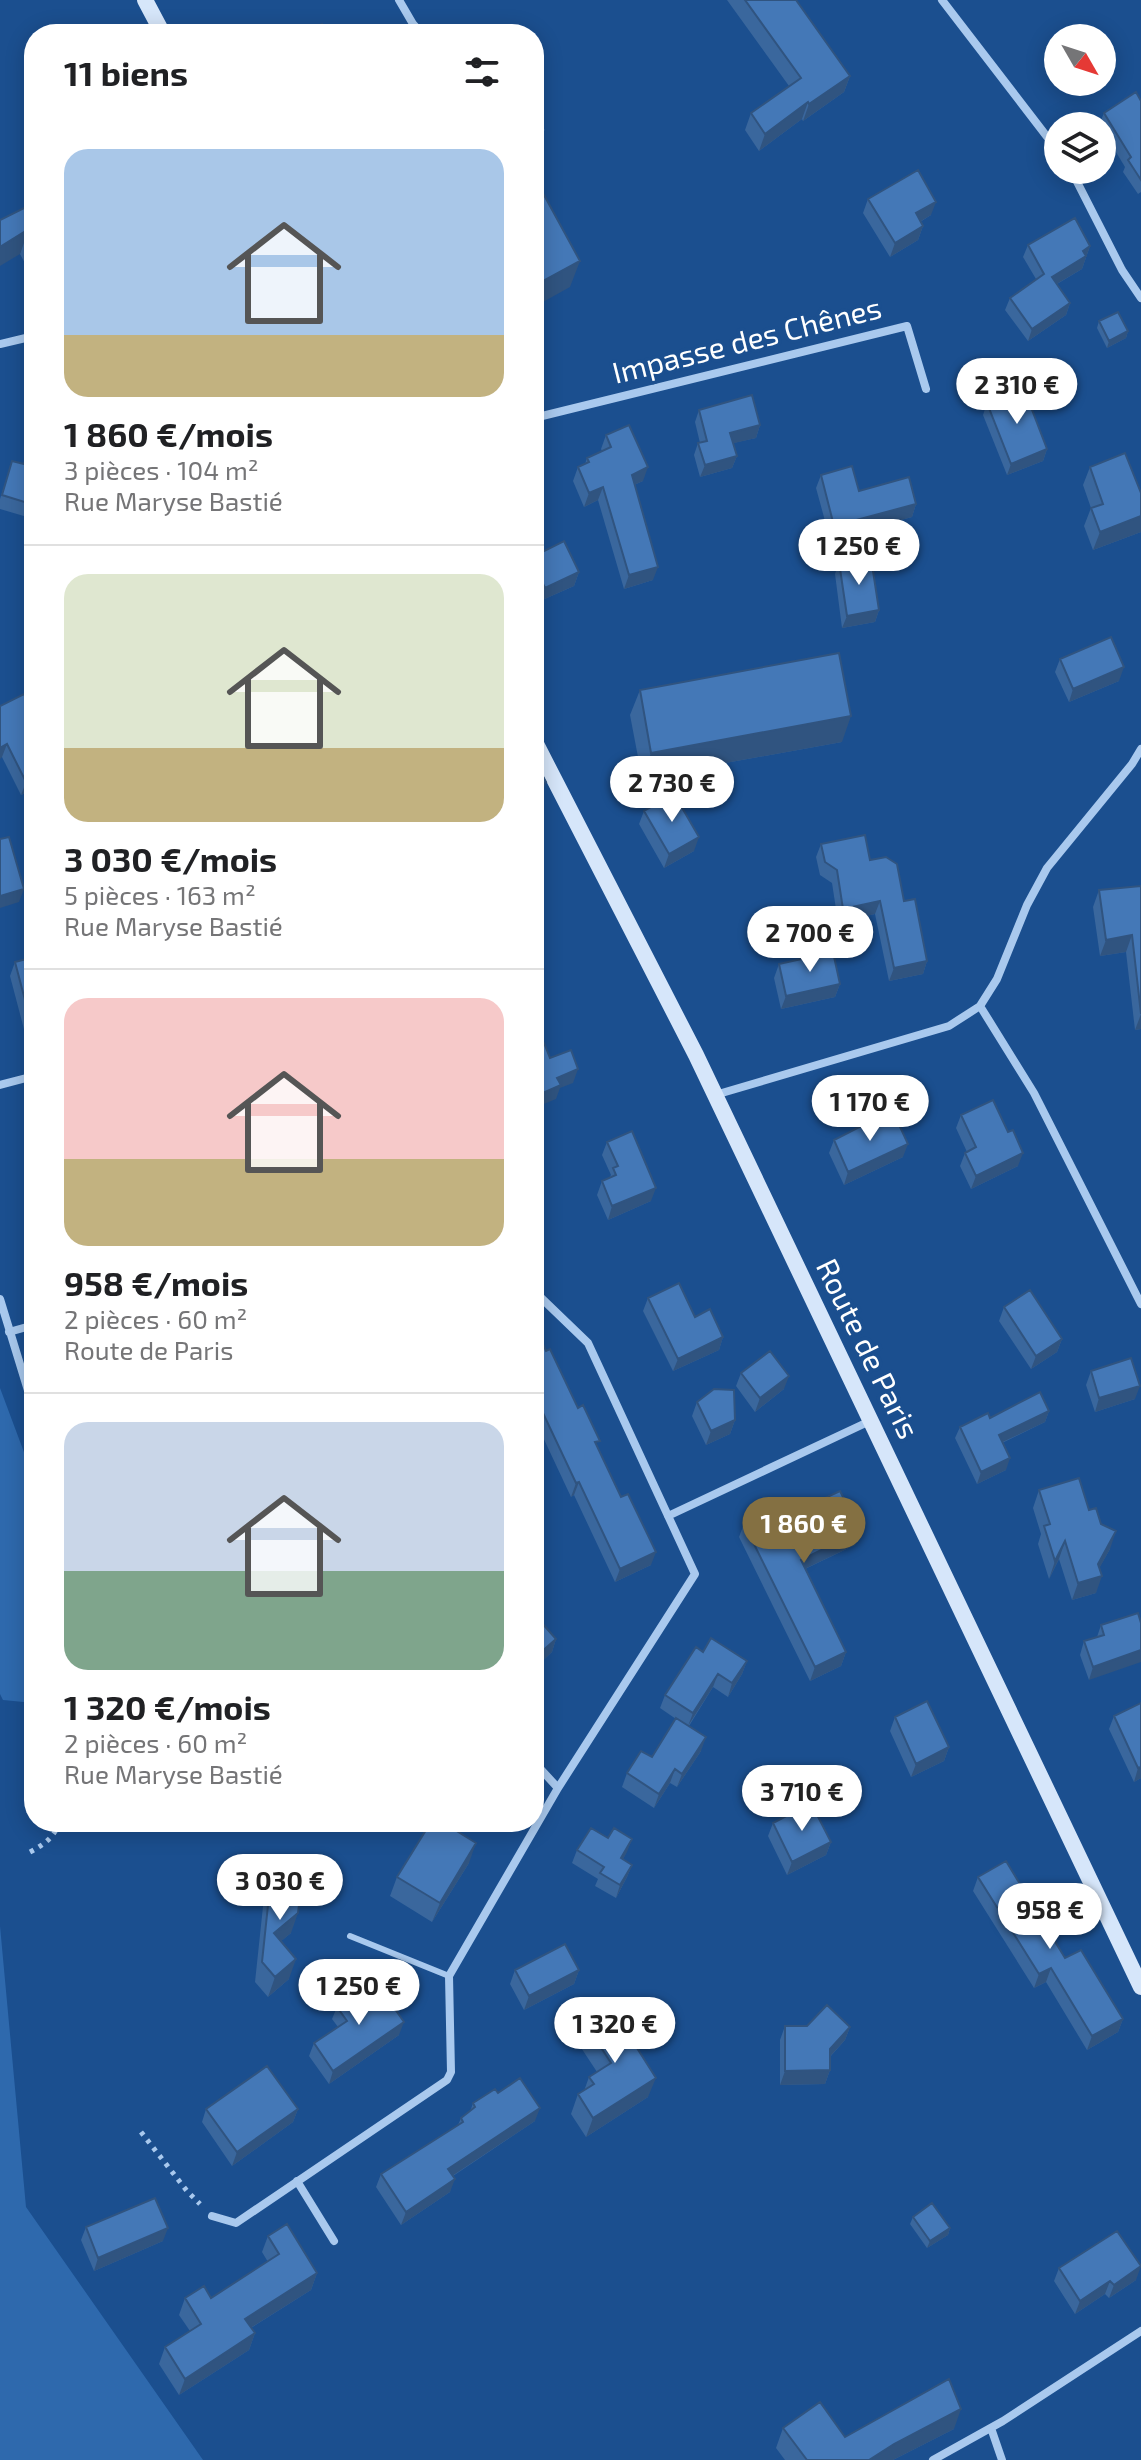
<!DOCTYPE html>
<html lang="fr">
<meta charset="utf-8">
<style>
:root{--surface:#fff;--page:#f6f6f6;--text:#202124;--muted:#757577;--line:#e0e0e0;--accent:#847042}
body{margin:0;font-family:"Exo 2",sans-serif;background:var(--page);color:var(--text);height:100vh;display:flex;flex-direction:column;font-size:30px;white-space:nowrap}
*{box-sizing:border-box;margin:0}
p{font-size:26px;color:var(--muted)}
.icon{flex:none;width:44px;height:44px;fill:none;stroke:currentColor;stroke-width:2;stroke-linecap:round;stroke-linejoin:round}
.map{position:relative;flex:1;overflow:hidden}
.details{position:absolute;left:24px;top:24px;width:520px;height:1808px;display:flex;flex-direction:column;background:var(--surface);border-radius:32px;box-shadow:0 4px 20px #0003}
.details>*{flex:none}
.needle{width:52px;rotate:129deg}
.fabs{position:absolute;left:1044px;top:24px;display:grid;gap:16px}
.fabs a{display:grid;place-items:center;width:72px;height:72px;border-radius:50%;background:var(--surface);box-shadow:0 4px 20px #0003;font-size:40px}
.price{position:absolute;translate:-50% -68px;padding:0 18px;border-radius:28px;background:#fff;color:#222;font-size:26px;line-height:52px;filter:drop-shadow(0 2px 4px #0008)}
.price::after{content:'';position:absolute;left:50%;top:48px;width:24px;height:18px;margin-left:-12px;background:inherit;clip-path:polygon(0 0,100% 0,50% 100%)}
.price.current{background:var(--accent);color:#fff}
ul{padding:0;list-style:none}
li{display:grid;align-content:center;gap:16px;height:424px;padding:0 40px}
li+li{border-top:2px solid var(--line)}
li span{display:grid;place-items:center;height:248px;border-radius:24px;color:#555}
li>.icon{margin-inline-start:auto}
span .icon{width:144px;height:144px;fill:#fffc;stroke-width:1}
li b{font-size:34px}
h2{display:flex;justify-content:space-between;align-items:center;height:96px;padding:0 40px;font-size:34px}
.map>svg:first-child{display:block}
</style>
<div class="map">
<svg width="1141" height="2460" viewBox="0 0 1141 2460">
<rect width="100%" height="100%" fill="#1b4f8f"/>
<path fill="#2e69ad" d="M0,1388L34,1479V1703L3,1700L0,1694Z
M0,1926L26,2207L203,2460H0Z"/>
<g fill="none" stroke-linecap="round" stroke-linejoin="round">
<path stroke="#a9c9ee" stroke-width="5" stroke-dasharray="4 6" stroke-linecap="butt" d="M30,1852C45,1844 53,1838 60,1822
M141,2132L187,2191L200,2204"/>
<path stroke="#a9c9ee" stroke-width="6" d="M350,1936L449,1976"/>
<path stroke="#a9c9ee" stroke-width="8" d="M399,0L413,24L422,34
M942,0L1058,151
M534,126L540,130
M1071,170L1122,270L1141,298
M0,344L34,336
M534,418L907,326L926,389
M980,1006L1034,1093L1141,1304
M0,1085L34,1076
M715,1095L949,1026L980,1006L997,979L1027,905L1047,868L1132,764L1141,749
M0,1299L34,1410
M9,1332L34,1325
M668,1516L870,1421
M534,1762L558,1788
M297,2181L334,2241
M212,2216L236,2223L447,2080L451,2072L449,1976L558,1788L695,1574L588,1343L534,1291
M991,2428L1002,2460
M933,2460L1003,2421L1141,2331"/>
<path stroke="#d6e6fa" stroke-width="16" d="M145,0L163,34
M534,740L696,1055L1141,1987"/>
</g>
<path fill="#3a679d" d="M727,0H796L850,76L844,92L803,121L802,119L759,151L745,130L751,113L789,86Z
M1141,101V192L1138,194L1123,172L1125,167L1102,129V126L1099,125L1104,113Z
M868,199L931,215L920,222L923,226L918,240L890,257L863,213Z
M34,203V280L20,254Z
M1028,245L1090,246L1082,269L1057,284L1070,303L1066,315L1028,341L1005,310L1010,298L1036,279L1023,257Z
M1099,321L1128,331L1126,338L1107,348L1097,328Z
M987,403L1047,449L1043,461L1007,475L983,415Z
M699,410L760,425L756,438L733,443L737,456L732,468L700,477L694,455L698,443H700L695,422Z
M606,435L643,481L634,485L653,580L624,589L598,500L584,507L573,481L578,467L585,464L587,458L602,451L601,449Z
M34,454V519L0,509V499L12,461L23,464Z
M1090,467L1141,493V532L1093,550L1084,526L1091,508L1083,485Z
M821,475L859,491L916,504L912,517L830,539L816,488Z
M534,556L579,572L574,586L540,601L534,589Z
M839,562L879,610L875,622L842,628L835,574Z
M1060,659L1119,681L1069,702L1055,672Z
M640,690L842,742L642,778L630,715Z
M0,706L34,714V789L21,795L2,757Z
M644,811L694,851L664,868L639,824Z
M821,844L870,860L904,901L927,961L923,974L889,981L875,914L838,922L832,883L820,875L816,857Z
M1141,886V1029L1135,1030L1126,952L1100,956L1093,907L1099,890Z
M34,957V1030L25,1033L10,976L15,962Z
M779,964L840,984L835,997L781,1009L774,978Z
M961,1115L1008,1132L1018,1166L971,1189L960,1166L965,1153L967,1152L956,1128Z
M873,1125L903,1157L844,1185L829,1153L834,1140Z
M607,1142L651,1201L608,1220L597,1195L602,1181L609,1178L611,1175L602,1155Z
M648,1298L695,1317L723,1337L719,1350L673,1371L643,1311Z
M1004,1307L1062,1339L1057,1352L1031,1369L999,1321Z
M534,1324L546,1351L578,1408L597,1447L651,1565L615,1582L574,1495L571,1497L534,1418Z
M1091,1371L1135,1399L1095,1412L1086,1385Z
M741,1373L784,1389L755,1412L736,1386Z
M697,1402L735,1420L730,1434L706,1445L692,1416Z
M1049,1411L1045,1422L1002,1443L1006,1470L977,1484L955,1438L960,1427L990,1418Z
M1039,1490L1089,1510L1110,1549L1099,1568L1096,1593L1072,1600L1059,1559L1049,1579L1038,1544L1041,1534L1033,1508Z
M793,1513L860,1531L855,1545L805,1569L846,1652L841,1666L810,1681L739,1537L744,1524Z
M534,1614L556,1639L552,1652L536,1667L534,1665Z
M1141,1623L1089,1680L1080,1655L1084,1641L1097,1637L1101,1625Z
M703,1652L747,1661L742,1674L728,1697L713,1687L689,1726L701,1751L677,1787L670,1783L654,1808L622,1787L627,1773L652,1757L676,1719L660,1708L665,1695Z
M1141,1703V1778L1134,1782L1109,1729L1114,1716Z
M895,1717L949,1747L944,1761L911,1777L890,1731Z
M773,1823L831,1842L826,1855L787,1875L768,1836Z
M632,1839L623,1859L632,1865L627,1877L616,1898L595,1886L598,1879L572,1863L577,1850Z
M469,1863L432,1922L390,1896L397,1877Z
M271,1877L291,1933L281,1941L289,1979L268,1997L255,1982L264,1897Z
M978,1877L1123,2019L1118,2032L1087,2050L1046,1982L1034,1988L973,1891Z
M515,1970H579L574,1984L524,2010L510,1984Z
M337,2007L399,2035L329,2084L309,2056L314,2043L338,2027L332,2019Z
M585,2023L648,2097L586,2137L571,2114L578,2094L584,2091L589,2077L597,2072L578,2043Z
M785,2026L850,2027L845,2040L830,2057V2070L825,2084L780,2085V2040Z
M498,2093L535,2121L453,2176L450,2192L401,2225L376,2187L381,2174L458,2125L461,2118L470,2112L473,2103Z
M206,2109H298L293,2122L232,2166L202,2122Z
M913,2217L950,2228L948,2235L927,2248L910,2224Z
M86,2227L163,2241L94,2271L81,2240Z
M268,2236L317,2273L311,2290L251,2328L255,2333L249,2350L179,2395L159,2364L165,2347L190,2331L179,2315L185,2298H211L268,2262L262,2252Z
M1059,2268L1136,2280L1109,2298L1105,2294L1075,2314L1054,2281Z
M783,2428L845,2437L954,2429L893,2460H785L776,2448Z"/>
<path fill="#305480" d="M850,76L844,92L803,121L809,104Z
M808,102L802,119L759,151L765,134Z
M936,202L931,215L911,227L916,213Z
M923,226L918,240L890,257L895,243Z
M29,229L20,254L0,266V247Z
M1090,246L1082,269L1048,289L1052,277L1083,251Z
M580,261L570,287L534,307V286Z
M1070,303L1066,315L1028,341L1032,329Z
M1128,331L1126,338L1107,348L1109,341Z
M760,425L756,438L726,445L730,433Z
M1047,449L1043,461L1007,475L1011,464Z
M737,456L732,468L700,477L705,465Z
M648,467L643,481L627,488L632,475Z
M603,487L598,500L584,507L589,493Z
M916,504L912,517L830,539L834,526Z
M1141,516V532L1093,550L1100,532Z
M658,567L653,580L624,589L629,575Z
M579,572L574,586L540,601L545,588Z
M879,610L875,622L842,628L847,616Z
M1124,667L1119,681L1069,702L1073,689Z
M851,716L842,742L642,778L651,753Z
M7,744L2,757L0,759V748Z
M34,778V789L21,795L26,782Z
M546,782L541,796L534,799V788Z
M540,797L535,810L534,811V800Z
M699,837L694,851L664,868L669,854Z
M24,889L19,902L0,908V896Z
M880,901L875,914L838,922L843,909Z
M1132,935L1126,952L1100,956L1106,940Z
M927,961L923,974L889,981L894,968Z
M840,984L835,997L781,1009L786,996Z
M1141,1014V1029L1135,1030Z
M34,1018V1030L25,1033L30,1019Z
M578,1069L573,1083L560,1088L556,1099L534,1108V1101L536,1096L557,1078Z
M908,1144L903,1157L844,1185L848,1172Z
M1023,1153L1018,1166L971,1189L976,1176Z
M656,1188L651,1201L608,1220L612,1206Z
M723,1337L719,1350L673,1371L678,1359Z
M1062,1339L1057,1352L1031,1369L1036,1356Z
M789,1376L784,1389L755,1412L760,1398Z
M1140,1386L1135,1399L1095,1412L1099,1398Z
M1049,1411L1045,1422L994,1446L999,1435Z
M735,1420L730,1434L706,1445L711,1431Z
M1010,1458L1006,1470L977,1484L981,1472Z
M579,1482L574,1495L571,1497L576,1483Z
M860,1531L855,1545L796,1573L801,1560Z
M1116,1531L1110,1549L1094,1578L1102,1576L1096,1593L1072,1600L1078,1583L1098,1564Z
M1065,1541L1059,1559L1049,1579L1055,1561Z
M656,1552L651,1565L615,1582L620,1569Z
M556,1639L552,1652L536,1667L540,1653Z
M1141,1650V1662L1089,1680L1093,1667Z
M846,1652L841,1666L810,1681L815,1667Z
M747,1661L742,1674L728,1697L732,1683Z
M718,1674L713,1687L688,1726L693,1713Z
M706,1737L701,1751L677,1787L682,1774Z
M949,1747L944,1761L911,1777L916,1764Z
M1141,1767V1778L1134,1782L1138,1768Z
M675,1769L670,1783L654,1808L659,1794Z
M632,1839L627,1852L617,1870L621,1858Z
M831,1842L826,1855L787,1875L792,1862Z
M476,1843L469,1863L432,1922L440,1903Z
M632,1865L627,1877L616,1898L620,1885Z
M298,1913L291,1933L267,1953L274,1933Z
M296,1959L289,1979L268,1997L275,1977Z
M1051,1968L1046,1982L1034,1988L1039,1974Z
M579,1970L574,1984L524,2010L529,1996Z
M1123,2019L1118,2032L1087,2050L1092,2036Z
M404,2022L399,2035L329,2084L333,2071Z
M850,2027L845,2040L825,2062L830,2049Z
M830,2070L825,2084L780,2085L785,2071Z
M656,2078L648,2097L586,2137L593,2118Z
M540,2108L535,2121L443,2182L448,2169Z
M298,2109L293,2122L232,2166L237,2152Z
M455,2179L450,2192L401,2225L406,2212Z
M168,2228L163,2241L94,2271L98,2258Z
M950,2228L948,2235L927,2248L930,2241Z
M1141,2266L1136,2280L1109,2298L1114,2285Z
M317,2273L311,2290L239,2335L245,2319Z
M1110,2281L1105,2294L1075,2314L1080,2301Z
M255,2333L249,2350L179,2395L185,2379Z
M961,2409L954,2429L893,2460H869L894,2444Z"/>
<path fill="#4478b7" stroke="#305480" stroke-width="2" d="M745,0H796L850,76L809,104L808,102L765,134L751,113L801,78Z
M322,24L327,34H303Z
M1136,92L1141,101V180L1128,160L1131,157L1104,113Z
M918,170L936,202L916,213L923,226L895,243L868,199Z
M544,195L580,261L534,286V201Z
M34,203V239L29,229L0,247V220Z
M1075,218L1090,246L1083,251L1086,256L1052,277L1070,303L1032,329L1010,298L1044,274L1028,245Z
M1118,312L1128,331L1109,341L1099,321Z
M1024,389L1047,449L1011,464L987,403Z
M752,395L760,425L730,433L737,456L705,465L698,443L707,441L699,410Z
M629,425L648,467L632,475L658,567L629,575L603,487L589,493L578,467L589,462L587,458L611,447L606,435Z
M28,452L34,454V505L2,495L12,461L24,464Z
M1125,453L1141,493V516L1100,532L1091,508L1103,504L1090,467Z
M534,458L537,472L534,473Z
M852,466L859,491L909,477L916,504L834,526L821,475Z
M564,541L579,572L545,588L534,565V556Z
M871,558L879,610L847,616L839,562Z
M1111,637L1124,667L1073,689L1060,659Z
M839,653L851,716L651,753L640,690Z
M24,694L34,714V778L26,782L7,744L0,748V706Z
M534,759L546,782L534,788L540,797L534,800Z
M674,794L699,837L669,854L644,811Z
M865,835L870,860L886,857L897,864L904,901L915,899L927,961L894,968L880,901L843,909L837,870L825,862L821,844Z
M9,837L24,889L0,896V839Z
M1141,886V1014L1132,935L1106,940L1099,890Z
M833,952L840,984L786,996L779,964Z
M34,957V1018L30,1019L15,962Z
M544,1043L550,1058L571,1050L578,1069L557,1078L561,1085L536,1096L534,1092V1047Z
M993,1100L1008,1132L1013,1130L1023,1153L976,1176L965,1153L976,1147L961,1115Z
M895,1116L908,1144L848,1172L834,1140L871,1121L873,1125Z
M632,1131L656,1188L612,1206L602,1181L616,1175L613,1168L618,1166L607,1142Z
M679,1283L695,1317L710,1309L723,1337L678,1359L648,1298Z
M1030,1290L1062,1339L1036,1356L1004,1307Z
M534,1324L546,1351L550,1349L578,1408L583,1405L600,1441L595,1442L621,1497L628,1494L656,1552L620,1569L579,1482L576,1483L534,1394Z
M770,1351L789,1376L760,1398L741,1373Z
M1131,1358L1140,1386L1099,1398L1091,1371Z
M714,1389L734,1390L735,1420L711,1431L697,1402Z
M1040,1392L1049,1411L999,1435L1010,1458L981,1472L960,1427L988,1413L990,1418Z
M1079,1478L1089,1510L1096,1508L1101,1524L1116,1531L1098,1564L1102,1576L1078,1583L1065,1541L1055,1561L1044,1526L1050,1524L1039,1490Z
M840,1491L860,1531L801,1560L846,1652L815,1667L744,1524L789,1504L793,1513Z
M1138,1613L1141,1623V1650L1093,1667L1084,1641L1104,1635L1101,1625Z
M534,1614L556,1639L540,1653L534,1647Z
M711,1638L747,1661L732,1683L718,1674L693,1713L665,1695L696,1647L703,1652Z
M927,1701L949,1747L916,1764L895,1717Z
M1141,1703V1767L1138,1768L1114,1716Z
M676,1718L706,1737L682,1774L675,1769L659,1794L627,1773L641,1751L652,1757Z
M811,1803L831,1842L792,1862L773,1823Z
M431,1822H442L476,1843L440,1903L397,1877Z
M591,1828L608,1838L614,1828L632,1839L621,1858L632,1865L620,1885L600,1873L604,1867L577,1850Z
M1006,1861L1065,1958L1081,1950L1123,2019L1092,2036L1051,1968L1039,1974L978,1877Z
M271,1877L302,1880L298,1913L274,1933L296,1959L275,1977L262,1962Z
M565,1944L579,1970L529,1996L515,1970Z
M378,1985L404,2022L333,2071L314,2043L347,2021L337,2007L362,1991L364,1994Z
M827,2005L850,2027L830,2049V2070L785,2071V2026H807Z
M611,2007L656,2078L593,2118L578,2094L594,2084L589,2077L611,2063L585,2023Z
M267,2066L298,2109L237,2152L206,2109Z
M520,2078L540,2108L448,2169L455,2179L406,2212L381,2174L463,2122L461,2118L475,2107L473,2103L495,2089L498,2093Z
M155,2198L168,2228L98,2258L86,2227Z
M932,2203L950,2228L930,2241L913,2217Z
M287,2224L317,2273L245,2319L255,2333L185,2379L165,2347L201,2324L185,2298L204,2286L211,2298L279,2254L268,2236Z
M1117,2231L1141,2266L1114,2285L1110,2281L1080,2301L1059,2268Z
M949,2379L961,2409L894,2444L869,2460H807L783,2428L820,2402L845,2437Z"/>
<g text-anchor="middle" stroke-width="7" stroke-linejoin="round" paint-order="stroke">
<g font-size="30" fill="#fff" stroke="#1b4f8f">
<text transform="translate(747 341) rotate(-14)" y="10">Impasse des Chênes</text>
<text transform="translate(867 1349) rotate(64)" y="10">Route de Paris</text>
</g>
</g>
</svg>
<div class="fabs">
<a><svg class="needle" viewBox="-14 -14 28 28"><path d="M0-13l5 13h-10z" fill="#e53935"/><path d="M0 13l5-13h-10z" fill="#757577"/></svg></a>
<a><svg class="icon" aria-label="layers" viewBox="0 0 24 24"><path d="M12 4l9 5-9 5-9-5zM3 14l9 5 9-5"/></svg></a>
</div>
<b class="price" style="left:1017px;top:426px">2 310 €</b>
<b class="price" style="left:859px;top:587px">1 250 €</b>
<b class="price" style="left:672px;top:824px">2 730 €</b>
<b class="price" style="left:810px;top:974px">2 700 €</b>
<b class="price" style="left:870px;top:1143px">1 170 €</b>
<b class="price current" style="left:804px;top:1565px">1 860 €</b>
<b class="price" style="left:802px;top:1833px">3 710 €</b>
<b class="price" style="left:280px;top:1922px">3 030 €</b>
<b class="price" style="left:1050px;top:1951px">958 €</b>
<b class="price" style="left:359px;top:2027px">1 250 €</b>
<b class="price" style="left:615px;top:2065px">1 320 €</b>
<section class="details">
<h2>11 biens<svg class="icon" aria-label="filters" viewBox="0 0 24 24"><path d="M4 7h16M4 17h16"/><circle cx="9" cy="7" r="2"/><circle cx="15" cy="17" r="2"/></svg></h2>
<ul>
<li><span style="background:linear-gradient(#a9c7e8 75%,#c2b280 0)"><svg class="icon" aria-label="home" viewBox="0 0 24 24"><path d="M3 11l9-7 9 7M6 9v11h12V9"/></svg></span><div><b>1 860 €/mois</b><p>3 pièces · 104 m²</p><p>Rue Maryse Bastié</p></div></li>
<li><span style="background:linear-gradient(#dfe7d0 70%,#c2b280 0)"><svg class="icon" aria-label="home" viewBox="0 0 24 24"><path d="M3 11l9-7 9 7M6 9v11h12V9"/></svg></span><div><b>3 030 €/mois</b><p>5 pièces · 163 m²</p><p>Rue Maryse Bastié</p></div></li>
<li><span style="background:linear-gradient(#f6c9c9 65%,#c2b280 0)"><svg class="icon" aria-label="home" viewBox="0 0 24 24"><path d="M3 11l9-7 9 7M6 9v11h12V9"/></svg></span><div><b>958 €/mois</b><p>2 pièces · 60 m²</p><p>Route de Paris</p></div></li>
<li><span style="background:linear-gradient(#c9d6e8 60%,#7fa58c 0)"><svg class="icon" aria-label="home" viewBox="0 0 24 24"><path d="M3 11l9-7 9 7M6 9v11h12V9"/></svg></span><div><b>1 320 €/mois</b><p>2 pièces · 60 m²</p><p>Rue Maryse Bastié</p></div></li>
</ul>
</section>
</div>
